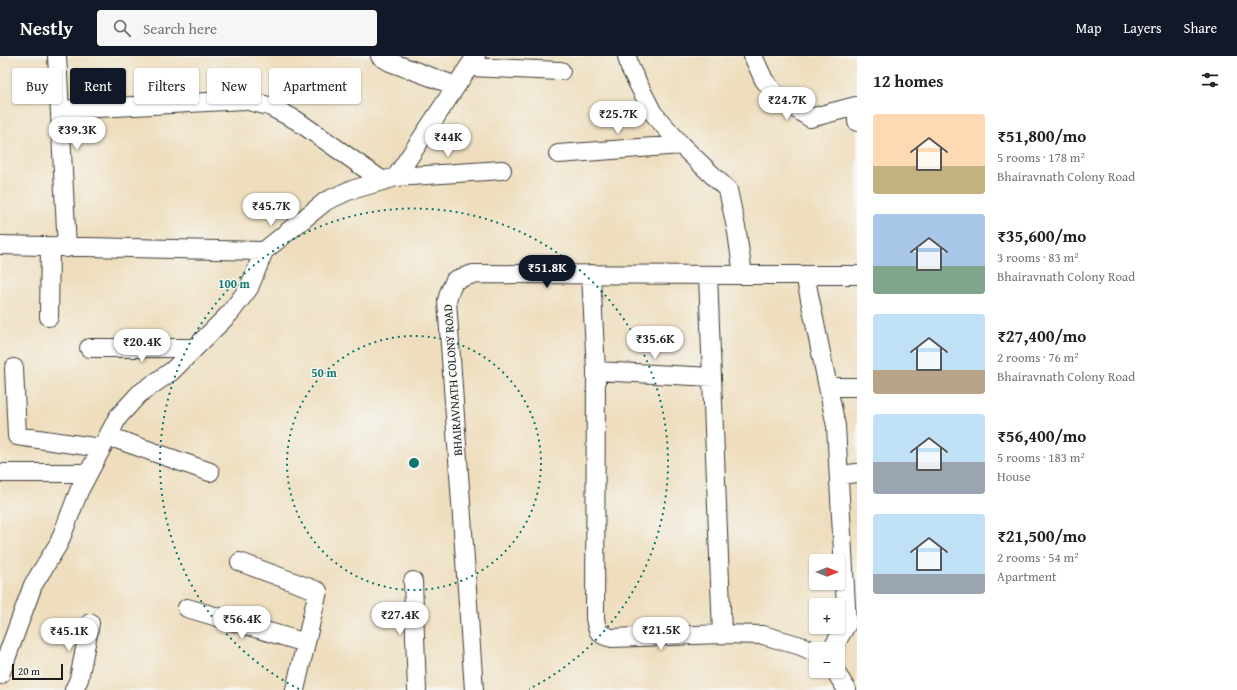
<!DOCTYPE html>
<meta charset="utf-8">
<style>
:root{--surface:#fff;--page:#f6f6f6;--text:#202124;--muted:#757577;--accent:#111827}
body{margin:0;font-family:"Gentium Book Plus",serif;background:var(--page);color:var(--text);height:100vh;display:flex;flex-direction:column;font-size:15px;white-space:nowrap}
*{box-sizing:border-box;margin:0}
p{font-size:13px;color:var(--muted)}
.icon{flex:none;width:22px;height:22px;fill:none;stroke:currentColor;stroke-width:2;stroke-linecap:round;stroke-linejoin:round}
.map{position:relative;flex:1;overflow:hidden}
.panel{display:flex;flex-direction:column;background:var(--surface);width:380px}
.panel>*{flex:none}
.banner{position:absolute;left:12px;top:12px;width:380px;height:36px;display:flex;gap:8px}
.needle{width:26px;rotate:90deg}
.tools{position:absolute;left:809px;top:498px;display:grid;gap:8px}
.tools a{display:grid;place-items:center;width:36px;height:36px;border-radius:4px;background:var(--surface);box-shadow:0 1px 3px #0004;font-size:20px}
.scale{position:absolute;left:12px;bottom:10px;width:51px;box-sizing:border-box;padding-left:4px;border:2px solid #1c1c1c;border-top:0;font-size:11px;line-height:14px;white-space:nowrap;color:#1c1c1c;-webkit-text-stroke:3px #f6f6f2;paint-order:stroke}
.price{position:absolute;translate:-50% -34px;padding:0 9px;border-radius:14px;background:#fff;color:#222;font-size:13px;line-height:26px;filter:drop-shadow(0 1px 2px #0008)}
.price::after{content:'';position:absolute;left:50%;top:24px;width:12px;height:9px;margin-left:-6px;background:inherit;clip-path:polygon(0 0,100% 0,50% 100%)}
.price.selected{background:var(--accent);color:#fff}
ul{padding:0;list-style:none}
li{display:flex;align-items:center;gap:12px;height:100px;padding:0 16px}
li span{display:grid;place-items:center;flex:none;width:112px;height:80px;border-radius:4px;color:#555}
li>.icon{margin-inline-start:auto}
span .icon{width:48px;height:48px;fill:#fffc;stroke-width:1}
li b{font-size:17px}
h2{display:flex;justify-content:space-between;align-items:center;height:48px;padding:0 16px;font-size:17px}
.tag{padding:0 14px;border-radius:4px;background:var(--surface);box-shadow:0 1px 3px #0004;font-size:14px;line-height:36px}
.tag.selected{background:var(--accent);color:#fff}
header{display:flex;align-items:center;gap:24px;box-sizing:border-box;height:56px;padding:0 20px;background:var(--accent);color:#fff}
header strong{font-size:19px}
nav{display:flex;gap:22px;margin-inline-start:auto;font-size:14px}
.search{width:280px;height:36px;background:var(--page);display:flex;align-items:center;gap:10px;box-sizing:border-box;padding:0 14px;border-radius:4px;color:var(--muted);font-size:15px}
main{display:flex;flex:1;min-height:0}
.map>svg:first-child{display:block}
</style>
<header>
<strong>Nestly</strong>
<div class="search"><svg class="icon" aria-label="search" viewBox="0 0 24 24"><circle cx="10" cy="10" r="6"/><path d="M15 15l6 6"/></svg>Search here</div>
<nav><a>Map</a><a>Layers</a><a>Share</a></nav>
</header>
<main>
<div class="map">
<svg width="857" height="634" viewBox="0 0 857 634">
<rect width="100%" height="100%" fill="#f6f6f2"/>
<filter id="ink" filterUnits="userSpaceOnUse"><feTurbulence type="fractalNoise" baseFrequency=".025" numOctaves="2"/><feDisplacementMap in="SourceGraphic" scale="8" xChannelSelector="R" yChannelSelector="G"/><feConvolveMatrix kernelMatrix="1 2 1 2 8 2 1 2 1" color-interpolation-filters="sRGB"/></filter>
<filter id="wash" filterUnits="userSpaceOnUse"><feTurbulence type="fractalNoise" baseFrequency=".012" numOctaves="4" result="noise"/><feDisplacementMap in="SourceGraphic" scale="16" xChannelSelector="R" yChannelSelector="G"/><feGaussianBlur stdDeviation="0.9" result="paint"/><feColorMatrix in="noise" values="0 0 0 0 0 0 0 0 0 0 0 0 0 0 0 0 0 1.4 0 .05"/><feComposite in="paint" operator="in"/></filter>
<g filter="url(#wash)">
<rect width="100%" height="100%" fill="#eedebe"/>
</g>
<g filter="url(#ink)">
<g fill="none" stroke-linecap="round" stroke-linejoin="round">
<defs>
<path id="minor" d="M57,0L67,192
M380,0L390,6L456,30
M753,0L764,24L778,41L810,62L856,50
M469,11L561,15
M857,50V66
M60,54L244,44L269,50L296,64L383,125
M558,98L681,89
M396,121L502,114
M0,189L264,195L326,145L348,135L396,121L476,0
M591,218L596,315L595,562C597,575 598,579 612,582L722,578L708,219
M743,219H857
M805,219L836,370L847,568L832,593
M49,261L50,191
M89,292H195
M14,312L17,380L101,392
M596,315L712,321
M828,331H857
M108,380L210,416
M0,417H88
M839,419L857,417
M240,506L318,535L295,634
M413,525L417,634
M187,552L306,587
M722,578L763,579L801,590L816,597
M835,615L847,634
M0,619L33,529L59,487L79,435L118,361L139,338L172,315L230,257L249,232L264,195
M74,634L79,623L90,567
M474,634L447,245L449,237L455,224L473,218L743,219L737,176L728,134L681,89L653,57L630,12L627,0"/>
</defs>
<use href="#minor" stroke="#3c3934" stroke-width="20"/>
<use href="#minor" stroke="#fff" stroke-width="18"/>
</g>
</g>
<g fill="none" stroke="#0f766e" stroke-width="2" stroke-dasharray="2 4">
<circle cx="414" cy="407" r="127"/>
<path d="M299 633A254 254 0 1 1 529 633"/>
</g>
<g text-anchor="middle" stroke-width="3" stroke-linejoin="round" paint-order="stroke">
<g font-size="12" fill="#1c1c1c" stroke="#f6f6f2">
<text transform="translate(453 324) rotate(-94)" y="4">BHAIRAVNATH COLONY ROAD</text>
</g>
</g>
<circle cx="414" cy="407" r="6" fill="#0f766e" stroke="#f6f6f2" stroke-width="2"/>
<g font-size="12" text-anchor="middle" font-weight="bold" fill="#0f766e" stroke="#f6f6f2" stroke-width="3" stroke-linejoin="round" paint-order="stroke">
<text x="234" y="232">100 m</text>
<text x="324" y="321">50 m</text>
</g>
</svg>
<div class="tools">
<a><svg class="needle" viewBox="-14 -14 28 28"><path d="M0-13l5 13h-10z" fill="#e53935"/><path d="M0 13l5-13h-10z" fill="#757577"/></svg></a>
<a>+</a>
<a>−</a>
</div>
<div class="scale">20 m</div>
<b class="price" style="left:787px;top:65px">₹24.7K</b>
<b class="price" style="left:618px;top:79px">₹25.7K</b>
<b class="price" style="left:77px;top:95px">₹39.3K</b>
<b class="price" style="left:448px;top:102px">₹44K</b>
<b class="price" style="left:271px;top:171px">₹45.7K</b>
<b class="price selected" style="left:547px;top:233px">₹51.8K</b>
<b class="price" style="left:655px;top:304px">₹35.6K</b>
<b class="price" style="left:142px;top:307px">₹20.4K</b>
<b class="price" style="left:400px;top:580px">₹27.4K</b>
<b class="price" style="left:242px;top:584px">₹56.4K</b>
<b class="price" style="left:661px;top:595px">₹21.5K</b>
<b class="price" style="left:69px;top:596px">₹45.1K</b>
<div class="banner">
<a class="tag">Buy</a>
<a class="tag selected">Rent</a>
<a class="tag">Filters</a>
<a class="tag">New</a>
<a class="tag">Apartment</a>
</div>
</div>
<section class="panel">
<h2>12 homes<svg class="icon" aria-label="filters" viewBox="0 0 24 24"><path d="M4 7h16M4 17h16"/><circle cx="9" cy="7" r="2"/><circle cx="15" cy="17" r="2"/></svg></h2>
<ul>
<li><span style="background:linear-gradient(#ffd9b3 65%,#c2b280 0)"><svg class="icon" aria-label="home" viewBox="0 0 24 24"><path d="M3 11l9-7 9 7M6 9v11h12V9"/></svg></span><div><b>₹51,800/mo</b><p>5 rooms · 178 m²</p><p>Bhairavnath Colony Road</p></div></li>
<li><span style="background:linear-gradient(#a9c7e8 65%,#7fa58c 0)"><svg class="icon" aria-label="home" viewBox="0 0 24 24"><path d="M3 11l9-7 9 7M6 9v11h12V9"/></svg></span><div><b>₹35,600/mo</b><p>3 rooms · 83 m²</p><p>Bhairavnath Colony Road</p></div></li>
<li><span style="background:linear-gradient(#bfe0f5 70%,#b9a48a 0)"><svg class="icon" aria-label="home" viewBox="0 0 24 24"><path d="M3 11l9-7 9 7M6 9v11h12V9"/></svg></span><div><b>₹27,400/mo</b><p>2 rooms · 76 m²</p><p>Bhairavnath Colony Road</p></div></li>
<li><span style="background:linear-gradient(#bfe0f5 60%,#9aa5b1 0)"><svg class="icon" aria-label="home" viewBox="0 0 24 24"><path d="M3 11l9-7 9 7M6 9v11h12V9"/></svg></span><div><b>₹56,400/mo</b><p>5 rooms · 183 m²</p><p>House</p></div></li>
<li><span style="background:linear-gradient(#bfe0f5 75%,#9aa5b1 0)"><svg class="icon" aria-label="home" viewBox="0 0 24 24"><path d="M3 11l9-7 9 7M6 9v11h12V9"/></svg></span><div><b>₹21,500/mo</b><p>2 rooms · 54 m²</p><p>Apartment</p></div></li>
</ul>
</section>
</main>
